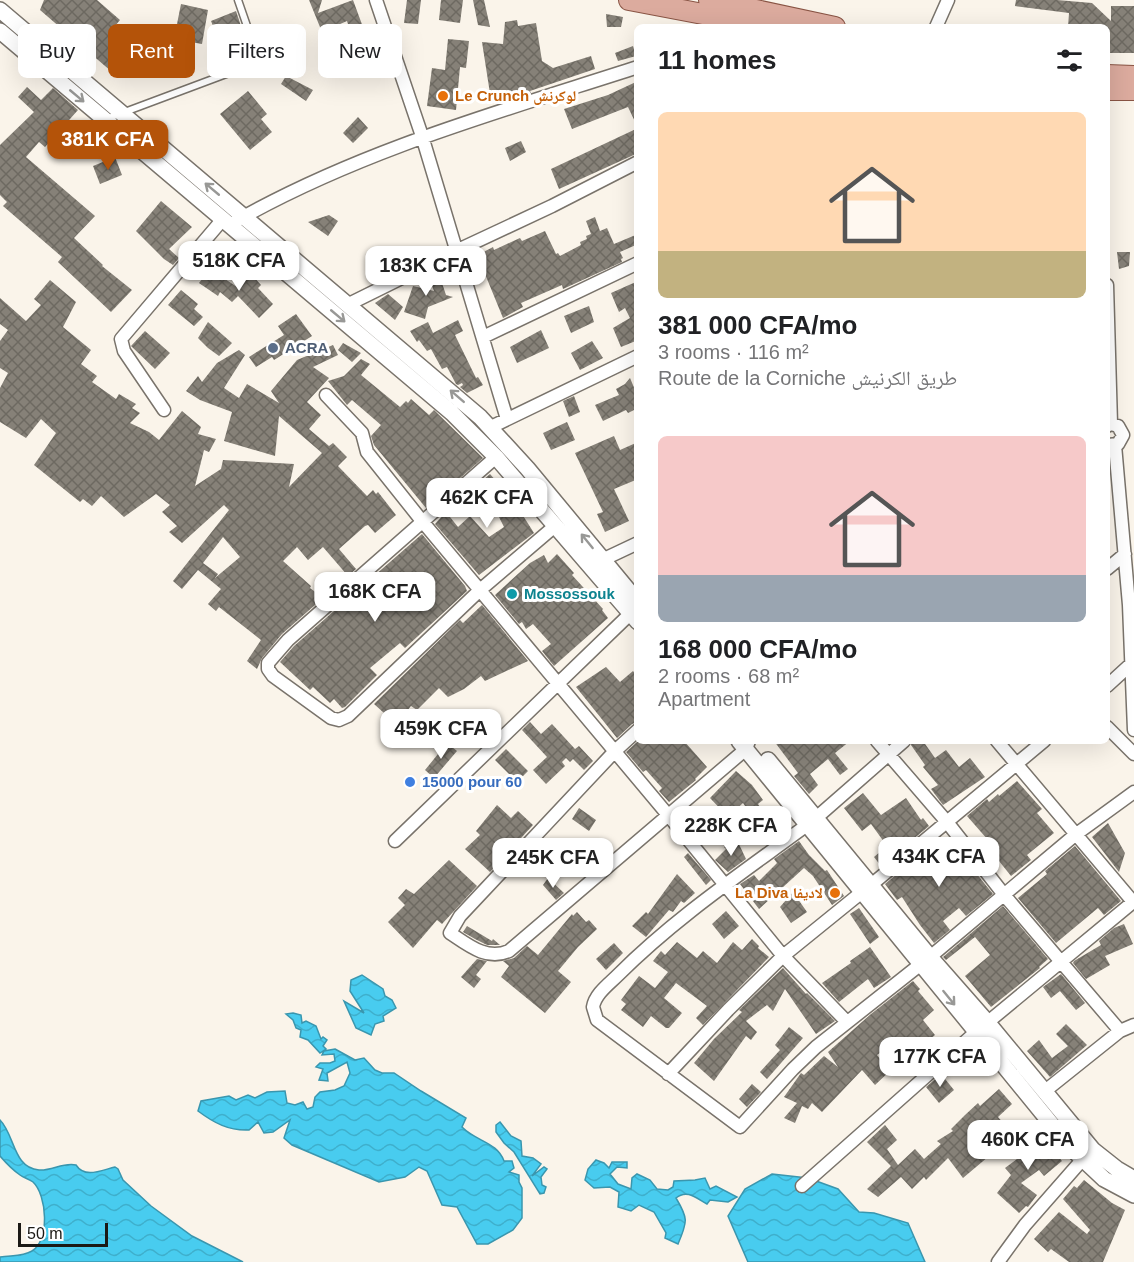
<!DOCTYPE html>
<meta charset="utf-8">
<style>
:root{--surface:#fff;--page:#f2f2f2;--text:#202124;--muted:#757577;--accent:#b45309}
body{margin:0;font-family:Helvetica,"Noto Naskh Arabic",sans-serif;background:var(--page);color:var(--text);height:100vh;display:flex;flex-direction:column;font-size:22px;white-space:nowrap}
*{box-sizing:border-box;margin:0}
p{font-size:20px;color:var(--muted)}
.icon{flex:none;width:33px;height:33px;fill:none;stroke:currentColor;stroke-width:2;stroke-linecap:round;stroke-linejoin:round}
.map{position:relative;flex:1;overflow:hidden}
.details{position:absolute;left:634px;top:24px;width:476px;height:720px;display:flex;flex-direction:column;background:var(--surface);border-radius:9px;box-shadow:0 6px 24px #0002}
.details>*{flex:none}
.guide{position:absolute;left:18px;top:24px;width:526px;height:54px;display:flex;gap:12px}
.scale{position:absolute;left:18px;bottom:15px;width:90px;box-sizing:border-box;padding-left:6px;border:3px solid #1b1915;border-top:0;font-size:16px;line-height:21px;white-space:nowrap;color:#1b1915;-webkit-text-stroke:4px #fff;paint-order:stroke}
.price{position:absolute;translate:-50% -51px;padding:0 14px;border-radius:12px;background:#fff;color:#222;font-size:20px;line-height:39px;filter:drop-shadow(0 2px 3px #0008)}
.price::after{content:'';position:absolute;left:50%;top:36px;width:18px;height:14px;margin-left:-9px;background:inherit;clip-path:polygon(0 0,100% 0,50% 100%)}
.price.current{background:var(--accent);color:#fff}
ul{padding:0;list-style:none}
li{display:grid;align-content:center;gap:12px;height:318px;padding:0 24px}
li span{display:grid;place-items:center;height:186px;border-radius:9px;color:#555}
li>.icon{margin-inline-start:auto}
span .icon{width:108px;height:108px;fill:#fffc;stroke-width:1}
li b{font-size:26px}
h2{display:flex;justify-content:space-between;align-items:center;height:72px;padding:0 24px;font-size:26px}
.tag{padding:0 21px;border-radius:9px;background:var(--surface);box-shadow:0 6px 24px #0002;font-size:21px;line-height:54px}
.tag.current{background:var(--accent);color:#fff}
.map>svg:first-child{display:block}
</style>
<div class="map">
<svg width="1134" height="1262" viewBox="0 0 1134 1262">
<defs>
<pattern id="water-waves" width="16" height="10" patternUnits="userSpaceOnUse" patternTransform="scale(1.5)"><rect width="16" height="10" fill="#48ccef"/><path d="M0 5q4-4 8 0t8 0" fill="none" stroke="#3eafcc"/></pattern>
<pattern id="building-cross-hatch" width="8" height="8" patternUnits="userSpaceOnUse" patternTransform="scale(1.5)"><rect width="8" height="8" fill="#868178"/><path d="M0 0l8 8M0 8l8-8" fill="none" stroke="#6d6961"/></pattern>
</defs>
<rect width="100%" height="100%" fill="#faf4ea"/>
<path fill="url(#water-waves)" stroke="#3a96ae" stroke-width="1.5" d="M362,975L383,989L385,996L392,1000L396,1008L383,1016L384,1021L375,1024L371,1035L356,1028L344,1001L364,1013L350,991L351,980Z
M293,1013L301,1015L302,1023L306,1021L316,1026L321,1039L323,1037L327,1040L323,1046L326,1049L320,1053L308,1040L300,1037L301,1030L296,1028L293,1020L286,1014Z
M335,1049L355,1060L364,1058L375,1070L382,1073H394L421,1091L466,1118L462,1127C477,1142 497,1142 504,1161H512L514,1168L509,1172L519,1175V1182L522,1188V1218L513,1230L488,1244H477L457,1207L442,1205L427,1171L419,1167L405,1177L379,1182L292,1145L284,1138L290,1120L273,1132L264,1133L258,1122L249,1130C229,1131 214,1123 198,1111L201,1101L229,1096L236,1100L248,1095L255,1098L267,1092L285,1091L287,1103L295,1105L303,1102L307,1109L313,1107L315,1097L320,1092L335,1090L344,1086L350,1073L347,1062L327,1073L328,1081L319,1080L323,1069L316,1067L320,1063H330L335,1061L334,1054L322,1055L324,1051Z
M0,1120C15,1135 13,1168 39,1170C52,1171 63,1162 76,1165C85,1179 102,1170 115,1167L118,1169L123,1180L151,1206L192,1236L243,1262H0V1257C11,1255 22,1257 32,1251C50,1240 47,1195 33,1182C29,1179 24,1178 20,1175C13,1170 6,1163 0,1156Z
M500,1122L511,1136L521,1141L522,1156L533,1158L541,1164L532,1176L544,1167L547,1169L541,1177L542,1185L546,1187L544,1193L540,1194L514,1152L504,1143L496,1132V1125Z
M596,1160L604,1163L609,1168L612,1162H627V1168L617,1167L610,1174L618,1184L631,1189L632,1178L637,1174L650,1180L657,1189L668,1190L673,1187L674,1181L695,1180L705,1178L710,1189L716,1186L737,1197L728,1202L710,1200L707,1204C696,1198 687,1189 676,1198C688,1218 688,1221 678,1244L665,1238L666,1233L654,1212L639,1205L631,1211L618,1207L619,1192L610,1187L594,1188L585,1180L588,1169Z
M772,1174L808,1178L838,1189L859,1212L874,1213L908,1223L925,1262H748L728,1216L745,1189Z"/>
<path fill="url(#building-cross-hatch)" fill-rule="evenodd" d="M44,0H97L120,20L110,32L138,54L119,78L40,10Z
M309,0H322L318,13L353,0L378,68L364,73L347,21L322,32Z
M407,0H421L418,24L404,23Z
M441,0H463L460,23L439,20Z
M473,0H484L490,27L478,25Z
M1016,0H1057L1092,3L1111,21V6H1134V53H1107V27H1068L1069,13L1015,6Z
M181,4L208,10L202,44L174,39Z
M236,11L245,38L222,49L211,21Z
M606,14L623,17L621,27H607Z
M517,20L518,26L536,23L542,61L553,68L591,56L595,69L530,91L531,93L526,94L491,100L482,42L503,44L505,22Z
M448,39L469,41L466,68L460,67L456,110L427,106L432,68L445,70Z
M633,46L636,56L618,61L615,53Z
M286,76L313,90L306,101L281,84Z
M638,81V128L628,107L572,129L564,109L608,95Z
M27,87L41,100L53,88L78,110L45,147L39,142L26,157L95,216L74,238L103,265L102,266L132,290L111,312L58,262L62,257L3,206L7,202L0,195V145L34,112L18,97Z
M248,91L267,114L261,119L272,132L250,150L220,114Z
M358,117L368,128L353,143L343,133Z
M638,128V153L559,189L551,169Z
M521,141L526,152L510,161L505,148Z
M115,157L122,175L100,184L93,166Z
M161,201L192,227L169,249L179,258L173,265L164,259L136,231Z
M329,215L338,221L328,236L308,222Z
M595,217L600,231L607,228L614,244L638,234V244L620,252L623,258L621,259L622,262L563,289L562,285L521,303L523,307L503,318L485,274L482,275L474,257L493,247L494,250L520,238L522,241L545,231L556,254L558,253L560,256L581,245L580,242L587,239L586,236L591,234L586,221Z
M1117,252H1130L1129,266L1119,269Z
M210,269L237,287L251,274L261,285L258,288L273,304L259,318L238,296L232,302L220,292L218,296L199,283Z
M438,271L446,295L453,297L428,307L425,319L404,312L413,286L434,291L428,275Z
M50,280L76,302L63,327L91,350L81,364L97,376L92,382L116,399L119,394L136,404L132,408L140,413L130,423L149,432L159,440L182,411L201,427L198,434L216,439L209,452L204,450L195,486L221,469L223,460L294,464L289,487L322,453L279,416L275,456L224,441L232,412L200,400L186,391L198,376L202,382L217,363L239,350L245,355L224,388L239,398L247,384L279,403L271,391L297,360L333,345L338,355L313,367L329,378L307,402L321,415L309,429L329,446L333,443L347,457L338,466L367,496L373,490L376,494L378,492L396,515L375,533L368,525L365,526L339,549L356,569L348,576L323,547L308,560L297,547L283,561L311,586L310,588L323,598L282,634L262,658L257,669L247,661L261,640L219,607L216,611L208,604L221,589L198,570L182,589L173,581L229,510L224,505L182,543L169,532L177,526L162,512L170,505L156,494L124,517L101,496L92,506L83,499L80,502L34,465L56,433L41,419L26,438L0,422V388L8,373L0,368V341L8,330L0,324V298L26,321L41,305L34,299ZM223,537L240,557L215,578L218,574L203,563Z
M638,281V340L621,347L613,328L630,318L625,308L619,312L611,293Z
M181,290L198,304L194,309L203,317L194,326L168,305Z
M388,294L403,307L395,320L375,303Z
M589,306L594,322L571,333L564,316Z
M296,314L312,336L274,360L272,357L256,367L249,357L284,335L278,326Z
M458,320L463,331L455,335L476,378L478,377L483,385L467,393L460,387L463,385L462,383L458,385L456,384L447,367L442,369L431,349L427,351L419,340L417,342L410,331L428,322L433,333Z
M208,322L232,343L219,356L208,348L198,338Z
M541,330L549,348L517,363L510,347Z
M145,331L170,353L155,369L131,346Z
M592,341L603,358L580,370L571,353Z
M343,343L361,353L352,362L338,350Z
M361,359L370,364L361,375L400,407L406,401L408,403L411,399L429,415L434,410L483,458L426,508L374,445L371,436L381,425L352,400L347,405L328,381L344,376Z
M630,378L638,397V408L628,413L626,410L603,421L595,405L619,395L616,389L625,384Z
M574,396L580,412L569,417L563,401Z
M567,422L575,440L551,450L543,433Z
M614,436L620,450L638,442V479L614,489L629,521L605,532L597,514L603,512L575,453Z
M490,474L524,513L522,514L534,533L479,575L435,524L446,512L458,527L470,516L489,537L504,527L499,517L507,512L491,493L472,509L462,498Z
M422,534L465,586L467,591L405,648L400,643L370,668L377,675L345,707L342,708L334,699L330,703L313,687L310,690L280,662L294,646Z
M557,554L574,573L572,575L603,609L602,610L608,618L554,666L542,651L551,644L533,624L526,629L522,622L519,624L495,595L530,563L544,555L548,563Z
M482,605L528,661L485,681L481,676L464,689L448,697L439,688L417,710L411,706L407,711L405,710L394,722L374,704L460,620L463,623Z
M606,667L620,682L633,671L638,677V722L632,724L617,738L576,687Z
M530,722L541,734L552,724L575,749L579,746L593,761L584,770L573,759L570,762L566,758L562,762L565,766L546,784L533,770L547,757L522,730Z
M638,741H684L707,767L695,779L696,780L669,802L659,791L662,788L646,770L643,772L626,752Z
M774,741H850L835,753L848,769L840,775L828,759L810,774L818,785L809,794L794,776L798,773Z
M912,741H923L935,758L946,750L959,767L970,758L985,777L943,805L931,789L938,785L923,767L925,765L911,745Z
M447,743L457,751L434,778L425,770Z
M506,749L528,771L517,782L495,760Z
M736,771L752,785L763,800L758,804L779,835L769,842L743,803L728,817L710,798Z
M1017,781L1042,809L1037,813L1054,833L1027,855L1031,860L1011,876L991,851L995,848L967,816L987,799L989,802L998,794L999,796Z
M863,793L881,815L906,798L921,820L923,818L929,826L881,866L874,857L887,846L871,824L862,831L844,808Z
M497,805L511,818L518,811L533,825L490,872L465,849L480,835L476,831Z
M579,808L596,820L589,831L572,819Z
M1108,823L1125,853L1119,872L1092,837Z
M737,840L746,859L728,872L715,860L726,849L724,847Z
M938,840L943,847L950,841L993,894L966,916L959,908L943,921L950,930L934,943L920,925L902,897L897,900L885,884Z
M799,841L809,855L825,871L827,870L844,896L832,905L813,876L804,868L759,909L740,884L754,875L759,881L777,863L774,859Z
M1075,846L1121,901L1104,915L1098,908L1056,943L1018,898L1047,874L1045,871Z
M532,851L553,868L546,877L524,860Z
M688,853L711,880L706,885L684,857Z
M449,860L477,886L442,924L437,920L413,948L388,922L405,905L398,898L406,889L414,894Z
M677,874L695,893L684,903L681,901L673,912L669,910L646,937L632,926L646,912L648,914Z
M548,878L564,893L556,900L543,885Z
M793,892L807,912L791,923L780,907Z
M1003,906L1048,959L1039,967L1040,968L991,1007L965,976L990,955L975,937L946,960L943,957Z
M859,908L879,937L870,944L850,914Z
M726,911L739,926L724,939L712,924Z
M577,912L586,922L589,920L597,929L578,947L558,971L571,982L545,1013L501,977L509,966L503,961L514,958L527,946L538,955L572,914L573,916Z
M1124,924L1133,944L1105,956L1110,965L1086,979L1073,963L1074,961L1101,945L1099,941L1114,928Z
M467,926L492,941L493,939L500,945H487L475,939L463,932Z
M752,939L759,946L758,948L769,957L703,1025L696,1018L707,1006L676,983L664,998L682,1013L669,1028H666L651,1016L643,1027L621,1010L626,1004L621,1000L639,976L655,988L668,972L653,961L661,951L665,955L677,942L697,958L703,951L717,963L733,942L742,950Z
M614,943L623,953L606,970L596,959Z
M870,947L891,977L874,988L868,979L839,1002L822,983L851,963L850,961Z
M477,959L487,961L476,975L481,979L474,988L461,977Z
M783,968L806,994L807,993L835,1021L816,1034L785,989L773,1011L767,1005L746,1021L757,1032L751,1040L746,1036L714,1081L694,1063L714,1039L742,1012L739,1010Z
M1061,974L1085,1003L1076,1010L1060,991L1051,998L1043,987Z
M913,981L920,989L918,991L934,1010L923,1020L935,1035L912,1055L898,1039L877,1055L890,1071L875,1085L862,1070L822,1112L812,1103L808,1109L802,1106L795,1123L784,1118L797,1103L784,1097L801,1073L804,1075L824,1056L838,1067L828,1052L871,1014Z
M1066,1024L1087,1045L1050,1077L1027,1051L1039,1040L1052,1058L1068,1046L1056,1034Z
M789,1027L803,1038L767,1079L760,1072L780,1050L775,1045Z
M941,1074L954,1090L939,1103L926,1087Z
M752,1084L761,1092L747,1107L739,1099Z
M999,1089L1012,1104L998,1117L1014,1135L963,1178L948,1158L926,1180L924,1177L912,1189L901,1177L878,1197L867,1189L891,1166L867,1142L885,1125L897,1140L887,1149L898,1165L915,1149L924,1159L941,1144L937,1141L953,1131L951,1129L965,1115L978,1103L980,1106Z
M1037,1131L1062,1161L1044,1176L1039,1170L1021,1183L1037,1195L1028,1207L1026,1206L1019,1213L997,1193L1011,1175L1005,1168L1025,1153L1019,1146Z
M1084,1180L1112,1203L1125,1210L1103,1262H1069L1051,1249L1048,1252L1034,1239L1059,1212L1087,1234L1090,1230L1063,1199L1074,1186L1077,1188Z"/>
<g fill="none" stroke-linecap="round" stroke-linejoin="round">
<defs>
<path id="service" d="M106,119L253,64L257,58L256,52L238,0"/>
<path id="minor" d="M376,0L422,136L507,419
M936,27L948,0
M236,221C361,150 502,111 638,67
M1107,285L1111,424
M349,304L456,251L552,206L638,162
M483,337L638,263
M326,395L362,433L367,452L422,521L668,815L783,956L846,1021
M164,410L124,351L121,339L223,219
M1107,426L1111,424L1118,426L1123,435L1118,444L1108,445
M491,427L638,356
M1115,445L1129,605L1134,730
M496,457L288,640L268,663V669L273,676L331,718L339,720L348,716L480,590L555,526
M602,560L638,543
M1107,569L1125,554
M1107,686L1131,664
M1107,727L1134,754
M638,730L615,751L460,916L450,933C468,945 487,961 509,951L746,749L749,741
M877,741L947,822L1005,896L1120,1031
M997,741L1134,903
M816,818L904,741
M807,825C742,873 675,918 618,975C609,984 595,994 593,1007L597,1020L740,1127L793,1069L816,1047L921,964
M395,841L630,614
M871,885L1044,741
M930,957L1075,835L1134,792
M668,1074L728,1010L783,956L862,892
M1045,1091L1120,1031L1134,1025
M802,1186L976,1032L1133,902
M998,1262L1025,1225L1082,1160"/>
<path id="tertiary" d="M0,10L480,417L527,468L638,602
M0,31L452,413L496,457L638,622
M739,741L1071,1148L1104,1179L1134,1195
M768,760L930,957L988,1023L1093,1150L1117,1169L1134,1179"/>
<path id="primary" d="M629,0L771,27
M709,0L835,27
M1107,75L1134,76
M1107,90H1134"/>
</defs>
<use href="#service" stroke="#79736b" stroke-width="9"/>
<use href="#minor" stroke="#79736b" stroke-width="15"/>
<use href="#tertiary" stroke="#79736b" stroke-width="18"/>
<use href="#primary" stroke="#895444" stroke-width="22"/>
<use href="#service" stroke="#fff" stroke-width="6"/>
<use href="#minor" stroke="#fff" stroke-width="12"/>
<use href="#tertiary" stroke="#fff" stroke-width="15"/>
<use href="#primary" stroke="#dcab9e" stroke-width="20"/>
</g>
<defs><path id="oneway-shaft" d="M-6 0H5M1.5-3L5.5 0L1.5 3" fill="none" stroke-width="1.6" stroke-linecap="round" stroke-linejoin="round" transform="scale(1.5)"/></defs>
<g stroke="#989896">
<use href="#oneway-shaft" transform="translate(77 96) rotate(40)"/>
<use href="#oneway-shaft" transform="translate(212 189) rotate(-140)"/>
<use href="#oneway-shaft" transform="translate(338 316) rotate(40)"/>
<use href="#oneway-shaft" transform="translate(457 396) rotate(-139)"/>
<use href="#oneway-shaft" transform="translate(587 541) rotate(-129)"/>
<use href="#oneway-shaft" transform="translate(949 998) rotate(51)"/>
</g>
<g fill="#e8710a" stroke="#fff" stroke-width="2">
<circle cx="443" cy="96" r="6"/>
<circle cx="835" cy="893" r="6"/>
</g>
<circle fill="#5c6f8a" stroke="#fff" stroke-width="2" cx="273" cy="348" r="6"/>
<circle fill="#0f9aa8" stroke="#fff" stroke-width="2" cx="512" cy="594" r="6"/>
<circle fill="#3f7fe0" stroke="#fff" stroke-width="2" cx="410" cy="782" r="6"/>
<g text-anchor="middle" stroke-width="6" stroke-linejoin="round" paint-order="stroke">
<g font-size="15" font-weight="bold" fill="#c56008" stroke="#fff" text-anchor="start">
<text x="455" y="101">Le Crunch لوكرنش</text>
<text x="823" y="898" text-anchor="end">La Diva لاديفا</text>
</g>
<g font-size="15" font-weight="bold" fill="#4e5e75" stroke="#fff" text-anchor="start">
<text x="285" y="353">ACRA</text>
</g>
<g font-size="15" font-weight="bold" fill="#0d838f" stroke="#fff" text-anchor="start">
<text x="524" y="599">Mossossouk</text>
</g>
<g font-size="15" font-weight="bold" fill="#366cbe" stroke="#fff" text-anchor="start">
<text x="422" y="787">15000 pour 60</text>
</g>
</g>
</svg>
<div class="scale">50 m</div>
<b class="price current" style="left:108px;top:171px">381K CFA</b>
<b class="price" style="left:239px;top:292px">518K CFA</b>
<b class="price" style="left:426px;top:297px">183K CFA</b>
<b class="price" style="left:487px;top:529px">462K CFA</b>
<b class="price" style="left:375px;top:623px">168K CFA</b>
<b class="price" style="left:441px;top:760px">459K CFA</b>
<b class="price" style="left:731px;top:857px">228K CFA</b>
<b class="price" style="left:939px;top:888px">434K CFA</b>
<b class="price" style="left:553px;top:889px">245K CFA</b>
<b class="price" style="left:940px;top:1088px">177K CFA</b>
<b class="price" style="left:1028px;top:1171px">460K CFA</b>
<div class="guide">
<a class="tag">Buy</a>
<a class="tag current">Rent</a>
<a class="tag">Filters</a>
<a class="tag">New</a>
</div>
<section class="details">
<h2>11 homes<svg class="icon" aria-label="filters" viewBox="0 0 24 24"><path d="M4 7h16M4 17h16"/><circle cx="9" cy="7" r="2"/><circle cx="15" cy="17" r="2"/></svg></h2>
<ul>
<li><span style="background:linear-gradient(#ffd9b3 75%,#c2b280 0)"><svg class="icon" aria-label="home" viewBox="0 0 24 24"><path d="M3 11l9-7 9 7M6 9v11h12V9"/></svg></span><div><b>381 000 CFA/mo</b><p>3 rooms · 116 m²</p><p>Route de la Corniche طريق الكرنيش</p></div></li>
<li><span style="background:linear-gradient(#f6c9c9 75%,#9aa5b1 0)"><svg class="icon" aria-label="home" viewBox="0 0 24 24"><path d="M3 11l9-7 9 7M6 9v11h12V9"/></svg></span><div><b>168 000 CFA/mo</b><p>2 rooms · 68 m²</p><p>Apartment</p></div></li>
</ul>
</section>
</div>
